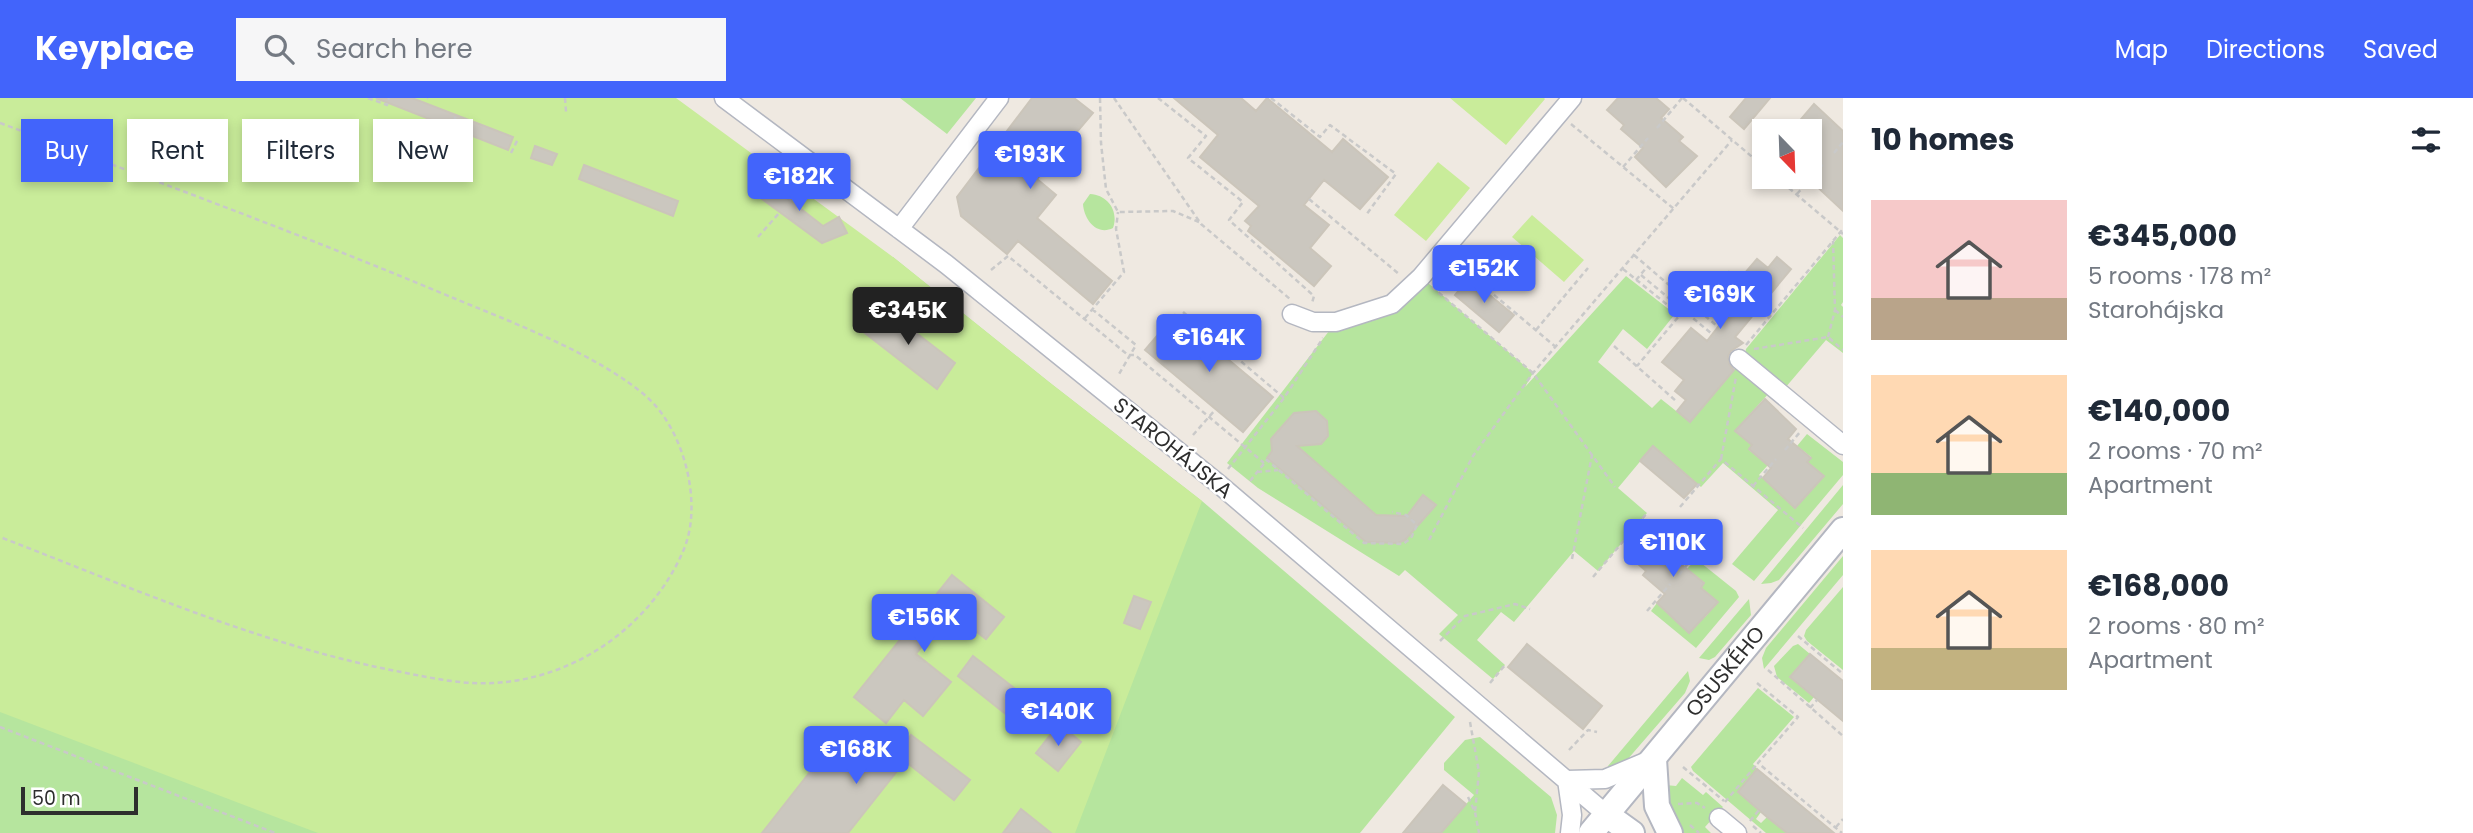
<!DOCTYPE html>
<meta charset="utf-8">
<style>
:root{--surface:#fff;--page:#f6f6f7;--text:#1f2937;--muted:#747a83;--accent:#4264fb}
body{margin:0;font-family:Poppins,sans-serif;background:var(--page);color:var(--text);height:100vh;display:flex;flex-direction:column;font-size:26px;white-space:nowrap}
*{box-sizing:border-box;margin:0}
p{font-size:23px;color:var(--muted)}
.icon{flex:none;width:38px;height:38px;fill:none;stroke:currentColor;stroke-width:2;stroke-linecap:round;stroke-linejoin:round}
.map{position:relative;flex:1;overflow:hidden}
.panel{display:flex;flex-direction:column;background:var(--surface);width:630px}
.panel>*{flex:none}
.top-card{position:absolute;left:21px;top:21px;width:665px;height:63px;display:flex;gap:14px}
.needle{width:46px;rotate:157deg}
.buttons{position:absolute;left:1752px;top:21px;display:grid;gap:14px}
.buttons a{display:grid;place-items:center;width:70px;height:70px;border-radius:0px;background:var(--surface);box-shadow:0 4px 10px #0003;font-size:35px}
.scale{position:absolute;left:21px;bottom:18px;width:117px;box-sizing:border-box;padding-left:7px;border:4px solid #2e2e2e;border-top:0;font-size:19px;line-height:24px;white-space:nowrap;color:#2e2e2e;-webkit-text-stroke:5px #fff;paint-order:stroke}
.price{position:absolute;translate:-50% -60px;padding:0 16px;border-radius:7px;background:var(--accent);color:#fff;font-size:23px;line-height:46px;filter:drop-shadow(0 2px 4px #0008)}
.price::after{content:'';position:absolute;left:50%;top:42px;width:21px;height:16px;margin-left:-10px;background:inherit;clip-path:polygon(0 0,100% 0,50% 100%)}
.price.selected{background:#222;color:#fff}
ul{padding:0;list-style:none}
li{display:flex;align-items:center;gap:21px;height:175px;padding:0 28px}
li span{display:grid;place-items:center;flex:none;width:196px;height:140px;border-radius:0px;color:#555}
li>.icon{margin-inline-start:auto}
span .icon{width:84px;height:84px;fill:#fffc;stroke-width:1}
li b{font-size:30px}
h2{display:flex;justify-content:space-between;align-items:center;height:84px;padding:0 28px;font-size:30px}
.pill{padding:0 24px;border-radius:0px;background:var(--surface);box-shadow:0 4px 10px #0003;font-size:24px;line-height:63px}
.pill.selected{background:var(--accent);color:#fff}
header{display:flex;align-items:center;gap:42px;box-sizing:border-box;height:98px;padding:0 35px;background:var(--accent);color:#fff}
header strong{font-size:33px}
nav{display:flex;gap:38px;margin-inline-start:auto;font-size:24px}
.search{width:490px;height:63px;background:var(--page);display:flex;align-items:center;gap:18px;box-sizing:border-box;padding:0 24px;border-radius:0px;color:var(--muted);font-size:26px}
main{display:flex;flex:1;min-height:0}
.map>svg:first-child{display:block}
</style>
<header>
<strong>Keyplace</strong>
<div class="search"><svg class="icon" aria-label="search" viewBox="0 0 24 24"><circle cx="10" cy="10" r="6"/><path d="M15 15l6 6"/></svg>Search here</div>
<nav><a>Map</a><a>Directions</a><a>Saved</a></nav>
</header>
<main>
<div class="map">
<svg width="1843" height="735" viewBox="0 0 1843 735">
<rect width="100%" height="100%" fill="#efe9e1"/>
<path fill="#b6e59e" d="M900,0H976L947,36Z
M1090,96C1108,97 1119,113 1113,130C1097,138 1084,122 1083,106Z
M1840,137L1843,140V204L1841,207L1843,209V255L1826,242L1785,290L1745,256L1746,251Z
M893,159L1049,284L1202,403L1455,619L1360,735H655Z
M1626,178L1675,216L1647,251L1623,231L1598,264L1652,310L1661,301L1690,324L1737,268L1769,295L1735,333L1752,347L1749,352L1768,367L1759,377L1780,394L1779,396L1795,409L1824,378L1807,364L1811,359L1797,348L1807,336L1843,364V377L1754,483L1732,466L1778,412L1723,365L1701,389L1653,348L1618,390L1647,415L1598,473L1574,453L1514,524L1501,514L1477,542L1505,567L1493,581L1439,536L1458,517L1405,472L1399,478L1258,390L1227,365L1336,224L1392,206L1421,179L1533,275L1525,289Z
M1843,387V406L1779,482L1771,485L1761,486Z
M1843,458V477L1764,571L1762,560L1766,550Z
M1696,461L1736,493L1739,499L1696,550L1651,513L1657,505L1689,535L1703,518L1705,519L1718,504L1701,490L1704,485L1687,471Z
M1843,489V572L1807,543L1804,538L1806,532Z
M1749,501L1751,517L1715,559L1709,562L1699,560Z
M1798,546L1810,556L1792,576L1814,599L1809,605L1777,579L1774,568L1793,548Z
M1688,573L1690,583L1685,595L1627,662L1621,668L1608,671V668Z
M0,578L426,735H0Z
M1758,590L1794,619L1753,666L1757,671L1738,694L1761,714L1756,721L1761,725L1767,719L1787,735H1766L1693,673L1691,669Z
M1480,639L1551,699L1557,717L1555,735H1441L1474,697L1444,672V665L1465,642Z
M1682,680L1703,697L1706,694L1723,709L1705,729L1711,735H1674L1665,687L1676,688Z"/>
<path fill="#c9ec9a" d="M0,0H676L893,159L1049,284L1202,403L1075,735H318L0,614Z
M1450,0H1544L1545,1L1506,47Z
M1438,64L1470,90L1426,143L1394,117Z
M1532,117L1584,162L1564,184L1512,139Z
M1502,149L1522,167L1506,186L1486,168Z"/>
<path fill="#cbc7bf" stroke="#cbc5ba" stroke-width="2" d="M376,0H412L513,39L508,52Z
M1032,0H1074L1093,15L1037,81L1056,97L1037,120L1112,183L1093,206L1018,143L1007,156L961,118L957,99Z
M1174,0H1241L1256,13L1267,0L1332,54L1343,41L1388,79L1360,111L1324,82L1304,107L1329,127L1310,150L1331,168L1314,188L1248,133L1251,128L1245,123L1259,108L1200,59L1218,37Z
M1618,0H1656L1669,11L1661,20L1683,39L1679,43L1697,58L1666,89L1635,59L1643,50L1621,31L1624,27L1607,12Z
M1746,0H1770L1744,31L1730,19Z
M1814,6L1843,33V113L1812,84L1820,74L1810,65V33H1791Z
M535,48L557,56L552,67L531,60Z
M584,67L678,103L673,118L579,81Z
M759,79H773L774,90L823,128L839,119L847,135L822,145L758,98Z
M1777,159L1791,171L1735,239L1743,245L1731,253L1728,258L1729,266L1734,272L1690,324L1677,313L1686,302L1675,293L1684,282L1662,264L1691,230L1707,243L1721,225L1689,198L1708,175L1720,185L1729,174L1739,182L1757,161L1768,170Z
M1469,180L1514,217L1499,234L1455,197Z
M880,207L955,265L937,291L861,232Z
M1175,217L1273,299L1243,334L1145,252Z
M1765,301L1796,331L1788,341L1811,360L1807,364L1824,378L1795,410L1763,380L1771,370L1749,351L1752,347L1735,333Z
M1316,313L1327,323L1328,338L1321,346L1297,348L1376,417L1407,418L1423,397L1436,407L1405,442L1398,445L1366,444L1267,360L1272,353L1271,341L1294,315Z
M1653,348L1697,386L1684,400L1640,363Z
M1659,427L1690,456L1682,467L1704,485L1701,490L1718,504L1689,535L1657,505L1665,496L1643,477L1646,473L1629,458Z
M952,477L1004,519L986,541L950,513L916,556L951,584L923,618L904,602L886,625L854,599Z
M1134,498L1151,504L1140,531L1124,525Z
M1527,546L1602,608L1583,631L1508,569Z
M1810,556L1843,583V623L1790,579Z
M973,558L1023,597L1007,617L958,578Z
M1059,626L1081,644L1058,673L1036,655Z
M839,637L867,659L872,653L883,662L902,640L906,644L911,637L970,682L954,702L905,663L848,735H762Z
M1757,671L1834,735H1787L1767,719L1738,694Z
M1443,687L1466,706L1441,735H1403Z
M1021,711L1051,735H1003Z"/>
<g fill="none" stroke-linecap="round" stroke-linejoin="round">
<defs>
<path id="street" d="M724,0L946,166L1220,387L1607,717
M899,131L999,0
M1292,216L1313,224H1336L1392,206L1421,179L1572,0
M1739,261L1843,347
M1567,682L1605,681L1650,662
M1567,682L1572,717L1570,735
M1719,720L1737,735"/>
<g id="secondary">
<path d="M1654,661L1657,708L1670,735"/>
<path d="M1607,717L1632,735"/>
<path id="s1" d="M1591,735L1843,432"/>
</g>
</defs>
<use href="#street" stroke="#b4b7c1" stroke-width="21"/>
<use href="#secondary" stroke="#b4b7c1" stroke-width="28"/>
<path stroke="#c9c9c9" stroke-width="2.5" stroke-dasharray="5 3.5" stroke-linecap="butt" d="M368,0L387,7L389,0
M427,0H428
M565,0L566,14
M1100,0L1101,45L1106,91L1118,114L1173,113L1199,124
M1114,0L1201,126L1290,201
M1158,0L1206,38L1188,60L1243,104L1229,122L1314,198L1312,205
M1271,0L1320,39L1330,27L1396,76L1366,117
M1683,0L1764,69
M0,25C151,81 303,137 451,199C511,224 600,257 648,300C684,333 703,405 684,451C652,527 576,581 493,585C461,587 427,579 396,573C258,546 130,489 0,439
M1571,26L1674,111
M1657,30L1682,0
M450,31L457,16
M511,55L518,41
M1834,55L1843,44
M1623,69L1648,40
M1776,79L1843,136
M1797,96L1824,65
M1309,101L1399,176
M790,103L805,85
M758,139L780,114
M1634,157L1718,229
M1455,164L1557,250
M1623,171L1680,217L1637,268
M991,172L1008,158L1128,257H1135L1264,365
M1641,177L1712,236
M1636,182L1647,169
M1432,189L1533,275L1615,389
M1092,211L1136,247L1119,276
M1835,212L1843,219
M1183,214L1284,300
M1085,220L1124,174L1116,131L1118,114
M1536,232L1588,170
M1828,239L1835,212L1833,143
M1746,247L1843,131
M1614,248L1676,303
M1754,251L1828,239L1843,252
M1193,337L1215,312
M1785,352L1800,334
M1721,361L1736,279
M1228,371L1284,300L1323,240
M1257,374L1278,372
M1250,383L1267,362L1364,445L1403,446L1411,440L1417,427L1406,417L1392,414
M1753,388L1776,361
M1680,409L1721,361L1803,430
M1429,442L1473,358L1533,275L1732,42
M1572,461L1592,357
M1679,477L1695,456
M1593,479L1647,415
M1647,513L1670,486
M1798,538L1843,576
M1440,543L1465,518L1515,506L1530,511
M1768,572L1843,638
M1490,585L1505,567
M1757,585L1798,619L1758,665L1842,735
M1810,610L1817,602
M1470,624L1479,674L1475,714
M0,629L275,735
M1569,652L1588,632L1597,634
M1683,669L1724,703
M1468,699L1475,714L1479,735
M1725,704L1758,665
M1678,706L1697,705L1705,710
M1750,723L1759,712
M1690,727L1699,735
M1753,728L1761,735
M1836,729L1843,721"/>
<use href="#street" stroke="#fff" stroke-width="18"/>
<use href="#secondary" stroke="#fff" stroke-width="24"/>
</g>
<g text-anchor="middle" stroke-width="5" stroke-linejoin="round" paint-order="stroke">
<g font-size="21" fill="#2e2e2e" stroke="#fff">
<text transform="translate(1173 350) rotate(39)" y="7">STAROHÁJSKA</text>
<text dy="7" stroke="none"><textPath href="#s1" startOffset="210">OSUSKÉHO</textPath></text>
</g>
</g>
</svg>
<div class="buttons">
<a><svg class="needle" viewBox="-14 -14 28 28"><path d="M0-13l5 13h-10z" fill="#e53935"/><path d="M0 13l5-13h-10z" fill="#747a83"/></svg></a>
</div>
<div class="scale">50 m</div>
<b class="price" style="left:1030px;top:93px">€193K</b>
<b class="price" style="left:799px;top:115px">€182K</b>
<b class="price" style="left:1484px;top:207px">€152K</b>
<b class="price" style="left:1720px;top:233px">€169K</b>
<b class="price selected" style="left:908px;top:249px">€345K</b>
<b class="price" style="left:1209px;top:276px">€164K</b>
<b class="price" style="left:1673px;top:481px">€110K</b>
<b class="price" style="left:924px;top:556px">€156K</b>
<b class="price" style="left:1058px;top:650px">€140K</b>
<b class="price" style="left:856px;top:688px">€168K</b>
<div class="top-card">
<a class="pill selected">Buy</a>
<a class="pill">Rent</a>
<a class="pill">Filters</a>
<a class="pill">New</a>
</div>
</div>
<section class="panel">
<h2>10 homes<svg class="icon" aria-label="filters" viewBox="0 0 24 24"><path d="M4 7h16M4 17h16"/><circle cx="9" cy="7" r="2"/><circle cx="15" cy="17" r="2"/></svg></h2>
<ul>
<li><span style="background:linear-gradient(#f6c9c9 70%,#b9a48a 0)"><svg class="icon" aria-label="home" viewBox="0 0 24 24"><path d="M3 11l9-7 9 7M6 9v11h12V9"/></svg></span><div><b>€345,000</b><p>5 rooms · 178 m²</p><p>Starohájska</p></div></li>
<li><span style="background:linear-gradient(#ffd9b3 70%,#8fb573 0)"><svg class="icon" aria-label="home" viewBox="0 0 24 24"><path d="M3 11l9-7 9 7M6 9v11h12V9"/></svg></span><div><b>€140,000</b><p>2 rooms · 70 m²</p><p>Apartment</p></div></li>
<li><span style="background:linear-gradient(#ffd9b3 70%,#c2b280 0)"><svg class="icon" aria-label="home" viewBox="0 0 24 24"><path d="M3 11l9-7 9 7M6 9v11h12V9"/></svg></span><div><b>€168,000</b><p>2 rooms · 80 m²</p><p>Apartment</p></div></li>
</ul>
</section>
</main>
